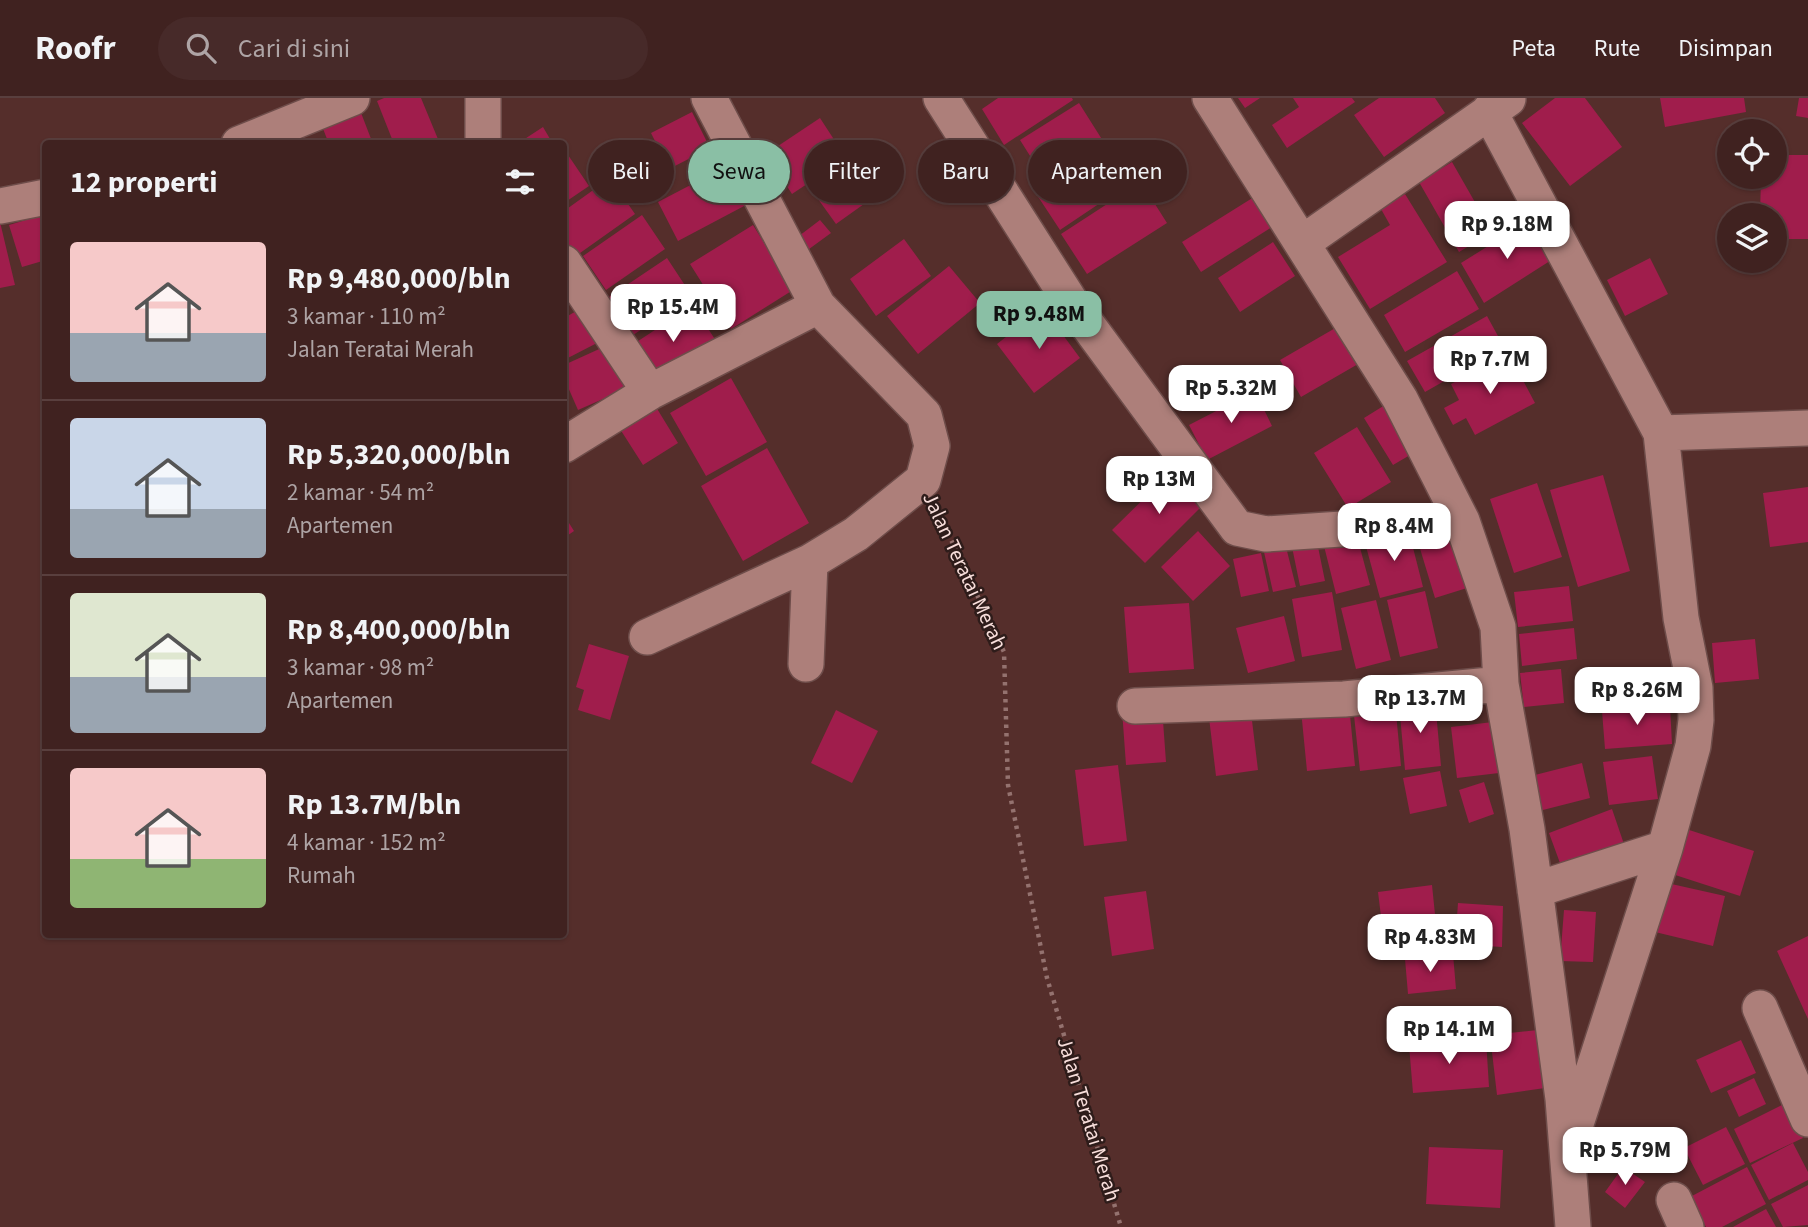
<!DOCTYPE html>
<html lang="id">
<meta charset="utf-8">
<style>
:root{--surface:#402220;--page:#472a29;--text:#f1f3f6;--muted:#aea4a5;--line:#593f3e;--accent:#8abfa5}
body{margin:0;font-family:"Source Sans 3",sans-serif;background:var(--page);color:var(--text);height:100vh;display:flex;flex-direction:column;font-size:26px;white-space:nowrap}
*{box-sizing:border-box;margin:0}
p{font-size:23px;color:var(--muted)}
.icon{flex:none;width:38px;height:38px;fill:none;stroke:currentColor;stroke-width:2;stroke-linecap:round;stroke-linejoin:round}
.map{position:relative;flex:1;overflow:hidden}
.details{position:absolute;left:42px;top:42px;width:525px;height:798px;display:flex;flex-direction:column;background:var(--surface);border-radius:7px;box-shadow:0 2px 5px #0004,0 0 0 2px var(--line)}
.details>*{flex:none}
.banner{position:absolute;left:588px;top:42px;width:665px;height:63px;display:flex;gap:14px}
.tools{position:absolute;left:1717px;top:21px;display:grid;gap:14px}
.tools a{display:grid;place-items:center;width:70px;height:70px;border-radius:50%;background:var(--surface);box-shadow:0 2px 5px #0004,0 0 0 2px var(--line);font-size:35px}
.price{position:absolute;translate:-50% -60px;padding:0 16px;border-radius:14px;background:#fff;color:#222;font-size:23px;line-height:46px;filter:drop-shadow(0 2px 4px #0008)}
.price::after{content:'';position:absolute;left:50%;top:42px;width:21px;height:16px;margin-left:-10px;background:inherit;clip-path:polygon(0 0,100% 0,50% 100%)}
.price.active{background:var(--accent);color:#111}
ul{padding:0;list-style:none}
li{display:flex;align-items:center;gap:21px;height:175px;padding:0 28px}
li+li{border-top:2px solid var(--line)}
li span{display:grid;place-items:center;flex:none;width:196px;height:140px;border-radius:7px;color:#555}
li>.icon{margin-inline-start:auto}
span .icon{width:84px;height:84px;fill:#fffc;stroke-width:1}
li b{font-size:30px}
h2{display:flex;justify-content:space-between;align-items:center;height:84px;padding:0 28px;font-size:30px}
.pill{padding:0 24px;border-radius:32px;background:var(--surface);box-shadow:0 2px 5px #0004,0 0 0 2px var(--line);font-size:24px;line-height:63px}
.pill.active{background:var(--accent);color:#111}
header{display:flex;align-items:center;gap:42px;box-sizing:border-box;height:98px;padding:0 35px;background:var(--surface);border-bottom:2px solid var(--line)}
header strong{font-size:33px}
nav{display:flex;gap:38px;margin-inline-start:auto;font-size:24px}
.search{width:490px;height:63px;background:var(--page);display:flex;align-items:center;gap:18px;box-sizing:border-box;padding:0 24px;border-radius:38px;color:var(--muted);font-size:26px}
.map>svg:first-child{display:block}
</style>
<header>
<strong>Roofr</strong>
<div class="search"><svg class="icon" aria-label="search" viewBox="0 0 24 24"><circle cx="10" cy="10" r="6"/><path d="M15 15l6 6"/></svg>Cari di sini</div>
<nav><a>Peta</a><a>Rute</a><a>Disimpan</a></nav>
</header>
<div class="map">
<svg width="1808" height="1129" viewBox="0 0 1808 1129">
<rect width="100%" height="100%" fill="#552e2b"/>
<path fill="#a01d4c" d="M384,0H421L440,46H394L377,3Z
M998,0H1072L1073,2L1004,47L982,11Z
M1238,0H1260L1245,10Z
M1293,0H1352L1355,4L1287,50L1272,27L1299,9Z
M1379,0H1435L1445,15L1384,59L1354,17Z
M1555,0H1585L1622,49L1570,88L1522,25Z
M1660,0H1744L1746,14L1665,29Z
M1799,0H1808V20L1796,18Z
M1079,5L1103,43L1044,80L1020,42Z
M358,7L373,46H329L320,23Z
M692,14L710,50L669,71L651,35Z
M820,20L846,60L792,96L766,56Z
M543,29L553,46H517Z
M1104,47L1130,85L1060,132L1035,94Z
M566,54L589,88L564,105V55Z
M1774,57H1808V141H1774V117H1760L1761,79H1774Z
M855,64L878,96L836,126L813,94Z
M1452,64L1492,134L1459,154L1419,84Z
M725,69L746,107L678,143L658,104Z
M610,80L635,116L573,160L564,146V113Z
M1141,84L1167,125L1087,176L1061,136Z
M1405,96L1447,164L1370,211L1338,159L1390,127L1381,111Z
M1254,99L1272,129L1201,174L1182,144Z
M46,116V162L22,169L9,127Z
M642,117L665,151L606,192L583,158Z
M820,122L831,135L805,154L795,141Z
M1530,122L1553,161L1484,205L1461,165Z
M0,124L15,187L0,190Z
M753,127L793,192L731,231L690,166Z
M904,141L931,178L876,218L850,181Z
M1273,144L1295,178L1240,214L1218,180Z
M667,160L692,198L624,243L600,205Z
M1650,160L1668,196L1625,218L1607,182Z
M949,168L980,205L918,256L887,218Z
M1457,173L1479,211L1405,254L1384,217Z
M693,207L716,243L653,285L629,249Z
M1043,210L1080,260L1034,295L997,246Z
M580,211L597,245L564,262V220Z
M1487,218L1504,249L1425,294L1407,263Z
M1344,225L1365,262L1301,299L1280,262Z
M608,247L628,290L578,312L564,280V267Z
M1509,256L1535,305L1475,337L1466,320L1453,327L1444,310L1459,302L1451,286Z
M731,280L767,344L706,378L670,315Z
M1255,293L1272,328L1207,362L1189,327Z
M1393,302L1422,350L1393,367L1364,320Z
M656,309L678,345L643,367L620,331Z
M1357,329L1391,384L1348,410L1314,355Z
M767,350L809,425L743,463L701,388Z
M1174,371L1206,404L1145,465L1112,432Z
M1603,377L1630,473L1578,489L1550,392Z
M1537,385L1562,459L1514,475L1490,401Z
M1808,389V444L1770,449L1763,395Z
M564,417L574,433L564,440Z
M1408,430L1423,489L1380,500L1364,441Z
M1355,431L1370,487L1336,496L1322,440Z
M1198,433L1230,468L1193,503L1161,469Z
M1451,434L1467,490L1435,500L1418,444Z
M1317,444L1325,483L1300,488L1292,449Z
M1286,449L1296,489L1273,494L1264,454Z
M1261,455L1269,493L1241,499L1233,461Z
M1569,488L1573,523L1518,529L1514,494Z
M1425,493L1438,550L1400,559L1387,502Z
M1332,494L1342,552L1302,559L1292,501Z
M1376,502L1391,562L1356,571L1341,510Z
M1189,505L1194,571L1129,575L1124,509Z
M1284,518L1295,563L1248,575L1236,530Z
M1574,530L1577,561L1522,568L1519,536Z
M1755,541L1759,581L1715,585L1712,545Z
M589,546L629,558L610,622L578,612L584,592L576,589Z
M1561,571L1564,605L1524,609L1520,575Z
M1435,602L1441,668L1405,672L1399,606Z
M1395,604L1401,668L1360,673L1353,608Z
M1250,606L1258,672L1216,678L1208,611Z
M1349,607L1355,668L1307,673L1301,612Z
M1670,608L1672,646L1605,651L1602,613Z
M1162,609L1166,664L1126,667L1122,612Z
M836,612L878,633L852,685L811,665Z
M1493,624L1499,675L1457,680L1451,629Z
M1652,658L1658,701L1609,707L1603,664Z
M1582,665L1590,700L1539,713L1531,678Z
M1118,667L1127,743L1084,748L1075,672Z
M1440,673L1447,708L1410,716L1403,680Z
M1484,684L1494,716L1469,725L1459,692Z
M1612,711L1626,752L1564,776L1549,735Z
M1683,730L1754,753L1740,798L1669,775Z
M1667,785L1725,798L1713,848L1655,834Z
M1432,787L1437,836L1384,843L1378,794Z
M1146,793L1154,851L1112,858L1104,799Z
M1458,805L1503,808L1502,849L1455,846Z
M1564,812L1596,814L1593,864L1560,863Z
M1808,838V921L1777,853Z
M1453,856L1456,891L1408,896L1405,861Z
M1538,932L1545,990L1497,997L1490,937Z
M1486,941L1489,989L1413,995L1409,947Z
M1741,942L1756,975L1711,995L1696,962Z
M1754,980L1766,1006L1739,1019L1727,993Z
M1786,1005L1803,1040L1750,1065L1734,1031Z
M1726,1029L1745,1066L1703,1087L1684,1050Z
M1793,1045L1808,1074V1082L1769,1102L1751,1067Z
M1429,1049L1503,1052L1500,1110L1426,1106Z
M1623,1069L1645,1084L1625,1110L1605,1094Z
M1747,1069L1766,1106L1722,1129H1706L1690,1099Z
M1808,1087V1127L1783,1129L1771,1106Z
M1766,1111L1776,1129H1733Z"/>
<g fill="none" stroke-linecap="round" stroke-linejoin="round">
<defs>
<path id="minor" d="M941,0L1070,203L1237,430L1266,436L1462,423
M1210,0L1400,301L1462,423L1498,529L1501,586L1527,731L1563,1001L1573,1129
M1489,13L1661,335L1808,330
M239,46L352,0
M483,46V0
M0,108L46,99
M1302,145L1508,1
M564,165L650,294
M564,347L650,294L818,208
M647,539L810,464L856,436L923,382L932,348L924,317L818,208L709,0
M806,566L810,464
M1135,608L1344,601L1501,586
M1535,792L1665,750
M1760,910L1808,1021
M1572,1038L1665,750L1693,648L1696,622L1695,590L1681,520L1661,335
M1674,1102L1686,1129"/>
</defs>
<use href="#minor" stroke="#6e4d4a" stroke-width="38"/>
<path stroke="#94726f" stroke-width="4.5" stroke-dasharray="3.5 5" stroke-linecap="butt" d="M937,412L1004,554L1008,687L1047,880L1121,1129"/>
<use href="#minor" stroke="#ad7f7a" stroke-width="35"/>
</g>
<g text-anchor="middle" stroke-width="5" stroke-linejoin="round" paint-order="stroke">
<g font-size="21" fill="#f8dedb" stroke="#2e1c1a">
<text transform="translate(965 473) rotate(65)" y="7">Jalan Teratai Merah</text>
<text transform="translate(1089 1021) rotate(73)" y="7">Jalan Teratai Merah</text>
</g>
</g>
</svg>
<div class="tools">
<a><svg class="icon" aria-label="locate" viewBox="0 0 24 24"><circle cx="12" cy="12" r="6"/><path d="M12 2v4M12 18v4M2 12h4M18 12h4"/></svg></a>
<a><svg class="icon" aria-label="layers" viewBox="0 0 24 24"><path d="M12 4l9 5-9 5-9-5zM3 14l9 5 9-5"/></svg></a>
</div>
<b class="price" style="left:1507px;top:163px">Rp 9.18M</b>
<b class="price" style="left:673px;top:246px">Rp 15.4M</b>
<b class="price active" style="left:1039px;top:253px">Rp 9.48M</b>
<b class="price" style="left:1490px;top:298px">Rp 7.7M</b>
<b class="price" style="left:1231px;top:327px">Rp 5.32M</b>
<b class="price" style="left:1159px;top:418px">Rp 13M</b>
<b class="price" style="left:1394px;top:465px">Rp 8.4M</b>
<b class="price" style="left:1637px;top:629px">Rp 8.26M</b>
<b class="price" style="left:1420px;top:637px">Rp 13.7M</b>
<b class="price" style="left:1430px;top:876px">Rp 4.83M</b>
<b class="price" style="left:1449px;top:968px">Rp 14.1M</b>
<b class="price" style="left:1625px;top:1089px">Rp 5.79M</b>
<div class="banner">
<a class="pill">Beli</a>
<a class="pill active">Sewa</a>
<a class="pill">Filter</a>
<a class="pill">Baru</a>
<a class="pill">Apartemen</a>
</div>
<section class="details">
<h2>12 properti<svg class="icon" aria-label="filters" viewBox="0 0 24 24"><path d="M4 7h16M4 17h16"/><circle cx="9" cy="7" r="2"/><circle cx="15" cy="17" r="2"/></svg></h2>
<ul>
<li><span style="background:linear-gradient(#f6c9c9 65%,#9aa5b1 0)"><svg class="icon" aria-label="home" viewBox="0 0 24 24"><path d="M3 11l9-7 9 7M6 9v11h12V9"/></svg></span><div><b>Rp 9,480,000/bln</b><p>3 kamar · 110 m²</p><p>Jalan Teratai Merah</p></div></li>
<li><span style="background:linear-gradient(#c9d6e8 65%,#9aa5b1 0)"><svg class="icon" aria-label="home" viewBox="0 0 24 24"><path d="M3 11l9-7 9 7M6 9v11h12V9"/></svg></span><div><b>Rp 5,320,000/bln</b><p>2 kamar · 54 m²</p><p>Apartemen</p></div></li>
<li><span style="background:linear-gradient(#dfe7d0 60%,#9aa5b1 0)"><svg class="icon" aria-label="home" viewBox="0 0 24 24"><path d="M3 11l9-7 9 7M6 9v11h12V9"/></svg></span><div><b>Rp 8,400,000/bln</b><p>3 kamar · 98 m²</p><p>Apartemen</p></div></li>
<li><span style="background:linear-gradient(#f6c9c9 65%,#8fb573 0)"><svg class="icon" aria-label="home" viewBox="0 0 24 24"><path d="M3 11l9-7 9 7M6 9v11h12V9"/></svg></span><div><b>Rp 13.7M/bln</b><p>4 kamar · 152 m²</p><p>Rumah</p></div></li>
</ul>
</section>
</div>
